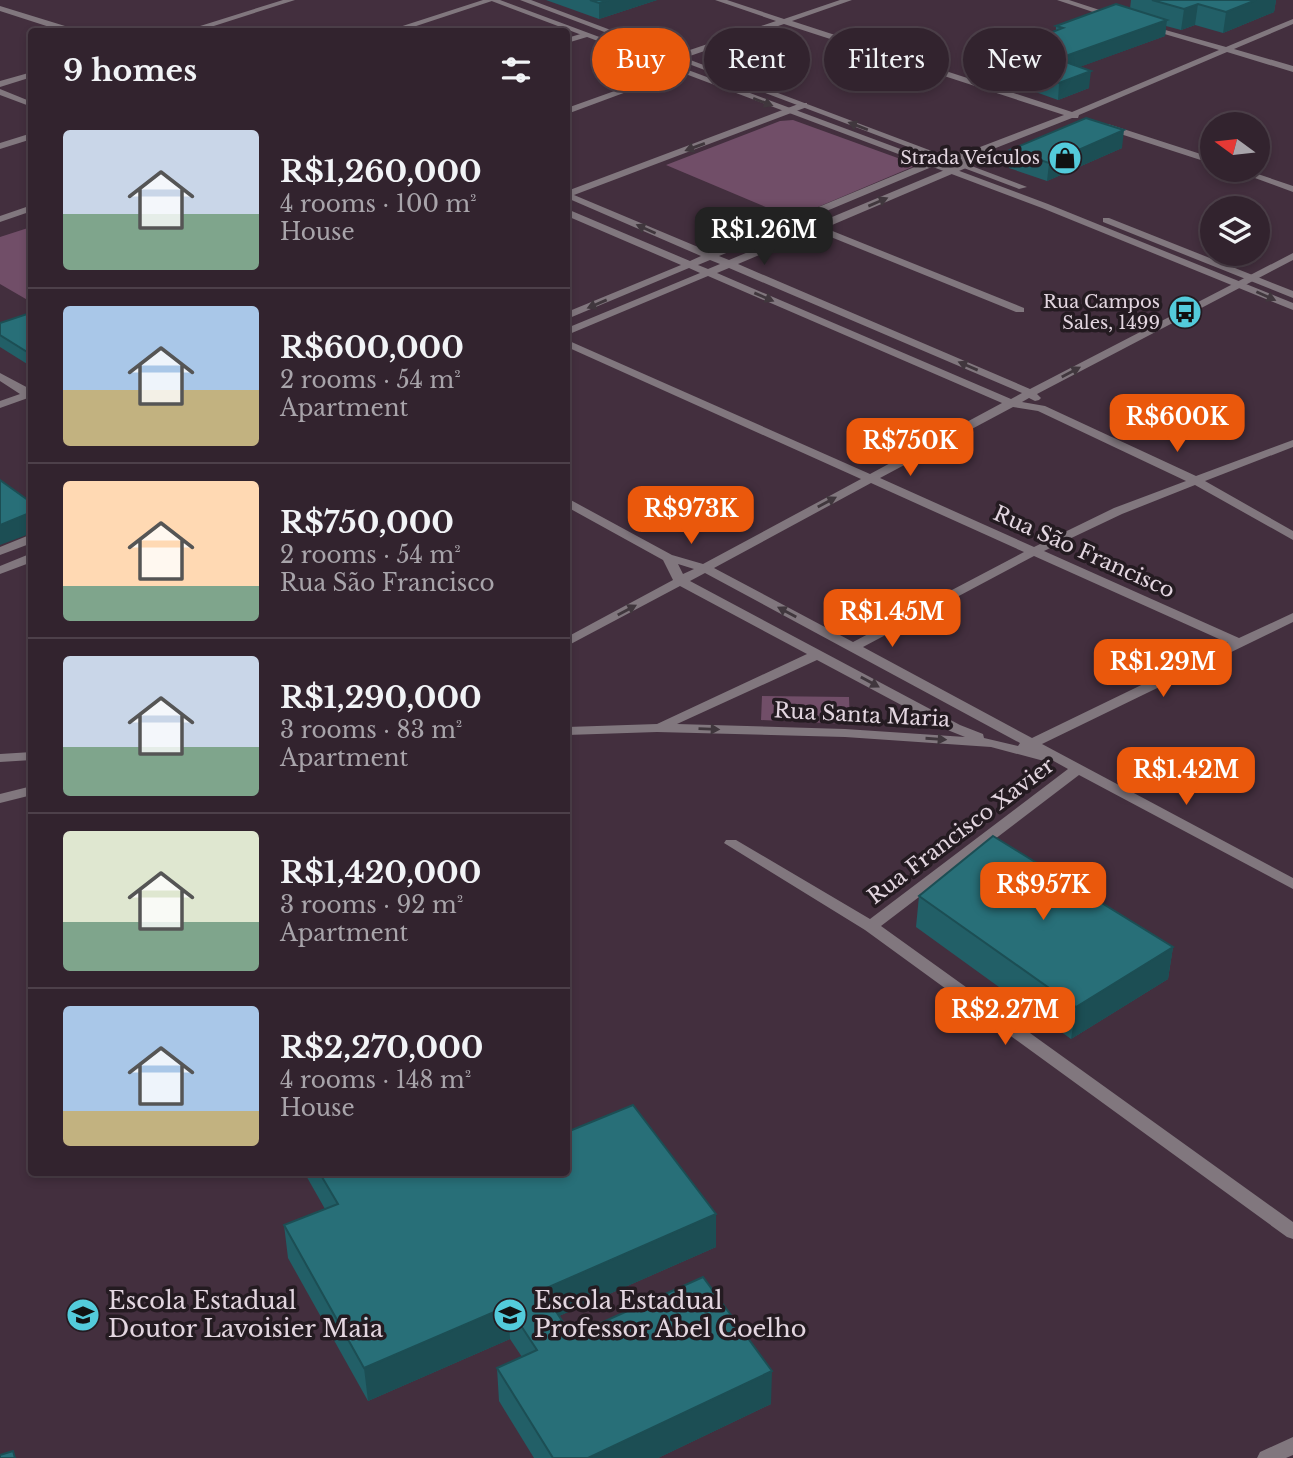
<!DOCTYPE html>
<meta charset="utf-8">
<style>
:root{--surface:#32232e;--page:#3a2b36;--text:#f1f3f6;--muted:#a8a4aa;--line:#4d404a;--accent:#ea580c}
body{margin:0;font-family:"Libre Baskerville",serif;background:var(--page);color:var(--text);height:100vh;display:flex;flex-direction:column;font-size:26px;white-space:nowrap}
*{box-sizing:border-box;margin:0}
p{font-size:23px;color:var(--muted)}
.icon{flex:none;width:38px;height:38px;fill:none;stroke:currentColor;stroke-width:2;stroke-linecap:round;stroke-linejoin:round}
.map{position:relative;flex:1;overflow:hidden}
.details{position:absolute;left:28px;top:28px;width:542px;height:1148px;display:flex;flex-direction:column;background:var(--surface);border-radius:7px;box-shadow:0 4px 10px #0003,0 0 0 2px var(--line)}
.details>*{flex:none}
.top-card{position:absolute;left:592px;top:28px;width:595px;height:63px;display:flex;gap:14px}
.needle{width:46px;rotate:285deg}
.tools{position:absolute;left:1200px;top:112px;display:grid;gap:14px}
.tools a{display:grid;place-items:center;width:70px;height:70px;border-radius:50%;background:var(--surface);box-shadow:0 4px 10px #0003,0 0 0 2px var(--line);font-size:35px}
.price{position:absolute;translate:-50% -60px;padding:0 16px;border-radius:14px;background:var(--accent);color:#fff;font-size:23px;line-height:46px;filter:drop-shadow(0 2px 4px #0008)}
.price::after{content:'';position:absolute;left:50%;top:42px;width:21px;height:16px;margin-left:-10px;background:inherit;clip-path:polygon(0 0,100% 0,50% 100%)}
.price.active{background:#222;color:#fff}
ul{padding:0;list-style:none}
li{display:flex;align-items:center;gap:21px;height:175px;padding:0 35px}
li+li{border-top:2px solid var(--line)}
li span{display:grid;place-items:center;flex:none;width:196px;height:140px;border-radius:7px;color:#555}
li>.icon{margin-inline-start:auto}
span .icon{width:84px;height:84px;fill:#fffc;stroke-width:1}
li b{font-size:30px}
h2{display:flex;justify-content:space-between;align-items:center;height:84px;padding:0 35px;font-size:30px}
.tag{padding:0 24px;border-radius:32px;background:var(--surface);box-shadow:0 4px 10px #0003,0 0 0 2px var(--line);font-size:24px;line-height:63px}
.tag.active{background:var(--accent);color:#fff}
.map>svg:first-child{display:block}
</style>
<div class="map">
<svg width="1293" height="1458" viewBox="0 0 1293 1458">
<rect width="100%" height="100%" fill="#432f3e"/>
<path fill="#714e68" d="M793,120L917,165L792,218L666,165L780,121Z
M31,227H32L31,302L0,284V237Z
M762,696L849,697L850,724L761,720Z"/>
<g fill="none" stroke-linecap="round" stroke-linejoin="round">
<path fill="#81777e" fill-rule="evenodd" d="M283,0H295L195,32H181Z
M483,0H495L398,32H384Z
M715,0H727L784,19L840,0H852L792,21L1072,112L1219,50L1144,28V24L1226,47L1293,19V24L1234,49L1293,66V72L1227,52L1079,115L1078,118H1072L973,157L966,168L825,228L1024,308V312H1016L816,231L738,264L1030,389L1293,253V260L1037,394L1041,398L1039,400L1035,401L1029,398L1022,402L1045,406L1196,476L1293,440V447L1205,481L1293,531V540L1195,485L1122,514L1044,551L1239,638L1293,613V622L1042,744L1293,878V889L1079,775L881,926L1293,1222V1239L1287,1237L865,930L724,843L726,840H736L870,919L1068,769L1050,759L1044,761L991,747L845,737L657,732L567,735V727L657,724L807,654L680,586L567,646V637L673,580L663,560L567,507V498L672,555L703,564L861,479L567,347V340L870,474L1002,403L708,276L567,335V328L700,273L689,268L567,319V312L681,265L567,216V209L690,261L701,256L567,198V191L801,103H807V107L574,195L710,252L941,156L967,152L1064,115L784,24L681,59H675V55L776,21ZM962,159L959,164L729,260L719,256L946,161ZM710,260L720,264L708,269L698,265ZM729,268L1022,393L1011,399L717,273ZM1013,407L1038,411L1186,481L1114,508L1034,547L880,478ZM871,483L1024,552L853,642L714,568ZM1034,556L1228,643L1032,738L863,647ZM678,564L694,569L683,574ZM705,573L1020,743L1018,746L984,738L983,734L960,725L690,581ZM817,660L950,731L965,737L845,729L677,724Z
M1057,0H1069L1118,16L1111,18Z
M0,6L78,30L79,32H65L0,11Z
M584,33L588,35L587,37L567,43V38Z
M676,69L683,71L567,114V108Z
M32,72V77L0,87V81Z
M0,89L32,102V107L0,95Z
M1108,124L1213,158V164L1105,129V125Z
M32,133V139L0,149V143Z
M1233,170H1246L1293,186V192Z
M32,205V211L0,222V216Z
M0,373L32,390V399L28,398L0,408V401L20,394L0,381Z
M32,534V543L0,555V547Z
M32,553V562L0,574V566Z
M32,752V760L0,762V754Z
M32,786V795L0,803V794Z"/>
<path fill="#81777e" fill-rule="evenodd" d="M489,0H500L1048,204L1293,303V310L1042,208Z
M520,0H531L1027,187L1019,189Z
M1103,218H1109L1293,291V298L1103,222Z
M1293,1437V1455L1286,1458H1257L1260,1452Z"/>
</g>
<path fill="#225f67" d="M546,0H657L599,19Z
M1131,0H1276L1274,12L1223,33L1195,25L1181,30L1166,26L1165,36L1079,67L1089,88L1058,100L985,74L987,57L1056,31V26L1130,9Z
M1122,148L1047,181L1009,168L1010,150Z
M32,316V367L0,347V323Z
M919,896L1173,947L1168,979L1071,1039L916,927Z
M304,1172H567L716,1247L559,1316L572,1336L771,1404L658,1458H534L499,1401L497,1368L522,1357L510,1339L368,1401L288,1258L284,1225L325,1209Z"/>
<path fill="#1c4e54" d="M609,0H657L599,19V3Z
M1256,0H1276L1274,12L1223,33L1226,12Z
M1198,4L1195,25L1181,30L1184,9Z
M1167,20L1165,36L1055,76L1057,59Z
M1091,71L1089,88L1058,100L1059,83Z
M1124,130L1122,148L1047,181L1049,163Z
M32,512V533L0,545V525Z
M1173,947L1168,979L1071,1039L1076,1007Z
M716,1214V1247L543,1323L542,1290Z
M508,1306L510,1339L368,1401L364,1368Z
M772,1371L771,1404L658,1458H588Z"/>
<path fill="#286f78" stroke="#1c4e54" stroke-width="2" d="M590,0H609L599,3Z
M1152,0H1256L1226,12L1198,4L1184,9Z
M1116,4L1167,20L1057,59L1091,71L1059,83L987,57L1063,28L1056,26Z
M1086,118L1124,130L1049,163L1010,150Z
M27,314L32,316V355L0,335V323Z
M0,480L32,503V512L0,525Z
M993,836L1173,947L1076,1007L919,896Z
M633,1105L716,1214L542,1290L572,1336L703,1277L772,1371L588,1458H553L497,1368L537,1350L508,1306L364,1368L284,1225L338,1204L319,1172H567V1132Z
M13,1451L15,1458H0V1455Z"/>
<defs><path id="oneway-solid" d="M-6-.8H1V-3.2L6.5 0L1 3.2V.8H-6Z" transform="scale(1.75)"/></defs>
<g fill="#40373d">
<use href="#oneway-solid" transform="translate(763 102) rotate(21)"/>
<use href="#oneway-solid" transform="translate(858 126) rotate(-159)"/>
<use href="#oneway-solid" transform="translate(695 147) rotate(160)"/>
<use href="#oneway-solid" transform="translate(878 202) rotate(-23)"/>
<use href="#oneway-solid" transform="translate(646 229) rotate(-156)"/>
<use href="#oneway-solid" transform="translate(1266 296) rotate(24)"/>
<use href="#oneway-solid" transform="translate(764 297) rotate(23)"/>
<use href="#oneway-solid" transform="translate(597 304) rotate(157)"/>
<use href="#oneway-solid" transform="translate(968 366) rotate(-157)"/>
<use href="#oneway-solid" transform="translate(1071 372) rotate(-28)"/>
<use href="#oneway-solid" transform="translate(827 502) rotate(-28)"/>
<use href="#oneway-solid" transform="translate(627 610) rotate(-28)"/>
<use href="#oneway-solid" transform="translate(787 612) rotate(-152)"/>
<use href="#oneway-solid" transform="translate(870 682) rotate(29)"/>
<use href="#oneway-solid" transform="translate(709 729) rotate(2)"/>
<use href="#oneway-solid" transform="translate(936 739) rotate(4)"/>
</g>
<defs>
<symbol id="shop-disc" viewBox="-11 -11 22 22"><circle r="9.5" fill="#53cbdb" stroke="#241b21"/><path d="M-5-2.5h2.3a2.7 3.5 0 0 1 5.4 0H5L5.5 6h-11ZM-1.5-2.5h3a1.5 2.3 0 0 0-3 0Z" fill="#111"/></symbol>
<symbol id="bus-disc" viewBox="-11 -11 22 22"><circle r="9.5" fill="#53cbdb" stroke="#241b21"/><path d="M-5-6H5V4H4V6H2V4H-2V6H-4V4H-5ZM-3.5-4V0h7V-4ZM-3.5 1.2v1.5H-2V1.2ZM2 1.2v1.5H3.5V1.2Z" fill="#111"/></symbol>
<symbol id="school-disc" viewBox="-11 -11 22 22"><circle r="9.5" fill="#53cbdb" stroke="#241b21"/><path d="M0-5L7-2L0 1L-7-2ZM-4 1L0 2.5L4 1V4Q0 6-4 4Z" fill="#111"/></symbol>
</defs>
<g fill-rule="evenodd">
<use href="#shop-disc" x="1046" y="139" width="38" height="38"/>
<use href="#bus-disc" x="1166" y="293" width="38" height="38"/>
<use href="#school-disc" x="64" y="1296" width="38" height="38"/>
<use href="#school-disc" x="491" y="1296" width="38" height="38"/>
</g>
<g text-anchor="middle" stroke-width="7" stroke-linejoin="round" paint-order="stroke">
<g font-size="18" fill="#e3d6e0" stroke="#241b21" text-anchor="end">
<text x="1040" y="164">Strada Veículos</text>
<text x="1160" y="308">Rua Campos<tspan x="1160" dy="21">Sales, 1499</tspan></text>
</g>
<g font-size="21" fill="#e3d6e0" stroke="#241b21">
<text transform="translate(1084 552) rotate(24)" y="7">Rua São Francisco</text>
<text transform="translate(862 715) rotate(3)" y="7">Rua Santa Maria</text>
<text transform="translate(961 831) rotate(-37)" y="7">Rua Francisco Xavier</text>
</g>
<g font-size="24" fill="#e3d6e0" stroke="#241b21" text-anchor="start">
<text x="108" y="1309">Escola Estadual<tspan x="108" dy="28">Doutor Lavoisier Maia</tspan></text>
<text x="534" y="1309">Escola Estadual<tspan x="534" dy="28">Professor Abel Coelho</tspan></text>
</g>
</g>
</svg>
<div class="tools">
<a><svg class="needle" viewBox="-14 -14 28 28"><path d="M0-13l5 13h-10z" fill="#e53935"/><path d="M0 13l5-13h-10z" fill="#a8a4aa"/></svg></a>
<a><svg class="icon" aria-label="layers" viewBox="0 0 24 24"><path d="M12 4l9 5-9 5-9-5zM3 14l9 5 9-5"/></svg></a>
</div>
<b class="price active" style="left:764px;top:267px">R$1.26M</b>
<b class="price" style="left:1177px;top:454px">R$600K</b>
<b class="price" style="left:910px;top:478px">R$750K</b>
<b class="price" style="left:691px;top:546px">R$973K</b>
<b class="price" style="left:892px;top:649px">R$1.45M</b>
<b class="price" style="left:1163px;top:699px">R$1.29M</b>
<b class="price" style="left:1186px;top:807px">R$1.42M</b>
<b class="price" style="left:1043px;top:922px">R$957K</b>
<b class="price" style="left:1005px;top:1047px">R$2.27M</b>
<div class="top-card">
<a class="tag active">Buy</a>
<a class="tag">Rent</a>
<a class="tag">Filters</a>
<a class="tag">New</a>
</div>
<section class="details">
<h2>9 homes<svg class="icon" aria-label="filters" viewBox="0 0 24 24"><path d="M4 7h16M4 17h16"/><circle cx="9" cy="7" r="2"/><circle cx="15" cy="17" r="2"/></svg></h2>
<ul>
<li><span style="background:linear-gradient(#c9d6e8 60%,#7fa58c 0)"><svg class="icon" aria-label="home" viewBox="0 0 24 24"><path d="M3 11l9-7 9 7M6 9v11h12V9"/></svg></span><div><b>R$1,260,000</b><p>4 rooms · 100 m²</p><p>House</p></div></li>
<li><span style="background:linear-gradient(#a9c7e8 60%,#c2b280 0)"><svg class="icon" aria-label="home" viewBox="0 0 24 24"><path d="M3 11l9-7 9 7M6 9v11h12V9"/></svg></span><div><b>R$600,000</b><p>2 rooms · 54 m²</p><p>Apartment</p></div></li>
<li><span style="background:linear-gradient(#ffd9b3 75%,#7fa58c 0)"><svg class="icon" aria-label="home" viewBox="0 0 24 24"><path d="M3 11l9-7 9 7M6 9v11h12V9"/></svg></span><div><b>R$750,000</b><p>2 rooms · 54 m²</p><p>Rua São Francisco</p></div></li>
<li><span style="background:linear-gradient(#c9d6e8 65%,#7fa58c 0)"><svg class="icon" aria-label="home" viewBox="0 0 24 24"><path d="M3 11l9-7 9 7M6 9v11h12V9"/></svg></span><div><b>R$1,290,000</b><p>3 rooms · 83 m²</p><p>Apartment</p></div></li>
<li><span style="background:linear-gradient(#dfe7d0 65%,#7fa58c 0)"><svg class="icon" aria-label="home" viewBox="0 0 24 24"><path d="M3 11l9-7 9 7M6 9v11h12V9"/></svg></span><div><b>R$1,420,000</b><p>3 rooms · 92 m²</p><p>Apartment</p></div></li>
<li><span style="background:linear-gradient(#a9c7e8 75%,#c2b280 0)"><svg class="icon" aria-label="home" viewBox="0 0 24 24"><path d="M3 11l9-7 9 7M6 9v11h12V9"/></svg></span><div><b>R$2,270,000</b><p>4 rooms · 148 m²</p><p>House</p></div></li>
</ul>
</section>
</div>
